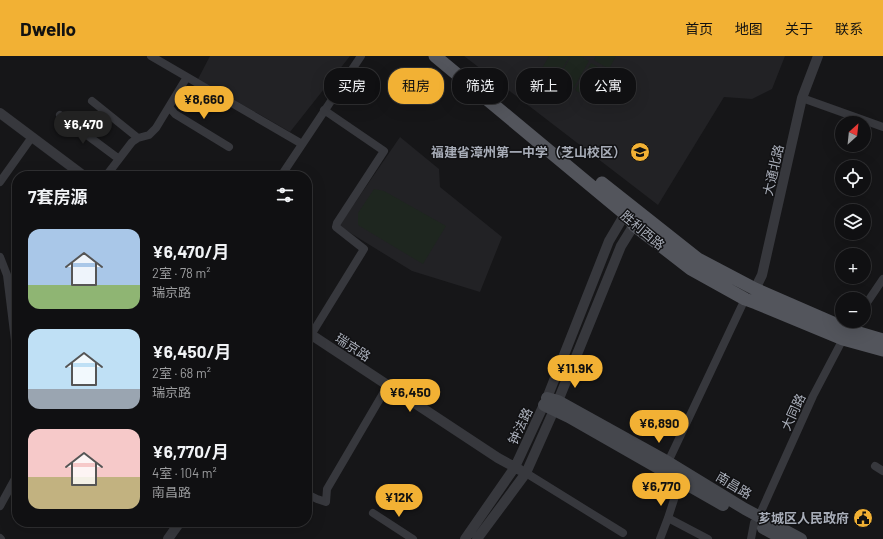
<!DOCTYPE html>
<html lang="zh">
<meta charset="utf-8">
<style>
:root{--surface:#101012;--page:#1e1e20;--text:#f1f3f6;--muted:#9c9d9f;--line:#303032;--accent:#f2b134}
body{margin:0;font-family:Barlow,"Noto Sans SC",sans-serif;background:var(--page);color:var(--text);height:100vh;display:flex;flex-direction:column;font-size:15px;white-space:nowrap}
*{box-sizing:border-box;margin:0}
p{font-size:13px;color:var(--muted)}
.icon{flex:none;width:22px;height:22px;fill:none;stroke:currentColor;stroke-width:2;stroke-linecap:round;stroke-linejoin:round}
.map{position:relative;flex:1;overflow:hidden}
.drawer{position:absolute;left:12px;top:115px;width:300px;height:356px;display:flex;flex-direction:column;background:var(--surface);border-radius:16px;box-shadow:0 4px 16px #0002,0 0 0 1px var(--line)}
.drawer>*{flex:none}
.top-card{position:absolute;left:324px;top:12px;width:380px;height:36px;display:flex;gap:8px}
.needle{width:26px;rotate:27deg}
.fabs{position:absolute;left:835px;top:60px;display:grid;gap:8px}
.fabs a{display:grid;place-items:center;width:36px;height:36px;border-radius:50%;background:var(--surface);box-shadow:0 4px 16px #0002,0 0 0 1px var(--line);font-size:20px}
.price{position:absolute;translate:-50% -34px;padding:0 9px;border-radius:14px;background:var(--accent);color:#111;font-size:13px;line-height:26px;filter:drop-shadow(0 1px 2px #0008)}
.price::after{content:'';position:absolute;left:50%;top:24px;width:12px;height:9px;margin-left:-6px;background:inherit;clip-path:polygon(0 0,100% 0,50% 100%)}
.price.current{background:#222;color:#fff}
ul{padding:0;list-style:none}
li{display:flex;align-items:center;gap:12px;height:100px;padding:0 16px}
li span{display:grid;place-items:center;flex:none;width:112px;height:80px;border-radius:12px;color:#555}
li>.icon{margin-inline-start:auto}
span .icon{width:48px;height:48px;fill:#fffc;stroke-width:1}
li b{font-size:17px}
h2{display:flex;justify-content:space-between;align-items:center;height:48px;padding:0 16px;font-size:17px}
.pill{padding:0 14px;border-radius:16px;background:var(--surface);box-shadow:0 4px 16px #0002,0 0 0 1px var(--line);font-size:14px;line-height:36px}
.pill.current{background:var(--accent);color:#111}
header{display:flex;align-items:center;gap:24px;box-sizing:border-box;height:56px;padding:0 20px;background:var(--accent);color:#111}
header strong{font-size:19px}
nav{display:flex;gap:22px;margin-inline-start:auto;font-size:14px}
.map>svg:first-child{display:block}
</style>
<header>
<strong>Dwello</strong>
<nav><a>首页</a><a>地图</a><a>关于</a><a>联系</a></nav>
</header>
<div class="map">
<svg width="883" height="483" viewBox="0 0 883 483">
<rect width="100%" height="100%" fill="#161618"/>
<path fill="#222225" d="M210,0H350L290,76L198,23Z
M464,0H785L772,33L752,43L724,41L658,149Z
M400,81L439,113L440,131L502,181L480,236L412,215L339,170Z"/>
<path fill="#1e261f" d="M549,0H570L556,23L541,14Z
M571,0H580L589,5L573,33L557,24Z
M596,0H616L609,13L594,4Z
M591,7L606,15L590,43L575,34Z
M374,133L384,135L446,170L423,208L358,169V157Z"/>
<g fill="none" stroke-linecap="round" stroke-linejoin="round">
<path stroke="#37383d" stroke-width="8" d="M151,0L302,88
M802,42L883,71
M92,45L138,82
M169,51L175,58L229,91
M60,59L119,103
M106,120L132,86L138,82L149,79L156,72L187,21
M281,120L361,0
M0,126L32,81
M0,201L7,219L17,301
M864,251L883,223
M311,279L364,193L336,171L337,167L384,95L324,54
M668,406L745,243
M875,410L883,415
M526,417L623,477
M307,438L317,443L326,446L327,433L388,329
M0,450L17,419
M373,457L413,483
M759,460L813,340L843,283L854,265
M668,462L708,483
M0,482L1,483
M660,483L668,462L680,425
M751,483L754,467"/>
<path stroke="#37383d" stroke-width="10" d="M0,57L84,120
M755,233L762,219L802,42L818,0
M307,276L498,402L520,414
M168,483L180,466
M465,483L515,411L547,342L609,185L625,158L629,154
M477,483L526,417L558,345L621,190L634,169L639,165"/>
<path stroke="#45474d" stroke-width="12" d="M547,342L558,345L668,406L745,453L801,483
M544,349L569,361L723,449
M763,472L783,483"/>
<path stroke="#53555c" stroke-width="13" d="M435,0L625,158L634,169L691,213L745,243L756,247L843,283L883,294
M602,127L698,203L755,233L849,274L883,284"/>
</g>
<defs>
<symbol id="school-disc" viewBox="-11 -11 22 22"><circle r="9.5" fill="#f2b134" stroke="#111113"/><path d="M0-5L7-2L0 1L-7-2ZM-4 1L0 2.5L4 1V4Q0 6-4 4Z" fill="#111"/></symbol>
<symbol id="civic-disc" viewBox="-11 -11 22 22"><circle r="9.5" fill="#f2b134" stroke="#111113"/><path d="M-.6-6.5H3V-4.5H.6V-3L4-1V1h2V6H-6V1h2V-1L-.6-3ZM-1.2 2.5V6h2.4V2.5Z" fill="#111"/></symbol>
</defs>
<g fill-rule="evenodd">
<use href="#school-disc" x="629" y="85" width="22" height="22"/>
<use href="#civic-disc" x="852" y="451" width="22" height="22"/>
</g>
<g text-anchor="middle" stroke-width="3" stroke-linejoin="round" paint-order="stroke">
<g font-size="13" font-weight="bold" fill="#a8adb8" stroke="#111113" text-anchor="end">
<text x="626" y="101">福建省漳州第一中学（芝山校区）</text>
<text x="849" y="467">芗城区人民政府</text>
</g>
<g font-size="13" fill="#a8adb8" stroke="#111113">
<text transform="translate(773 114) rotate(-77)" y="5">大通北路</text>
<text transform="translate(643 174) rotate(40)" y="5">胜利西路</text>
<text transform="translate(353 291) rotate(33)" y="5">瑞京路</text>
<text transform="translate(793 356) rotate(-65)" y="5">大同路</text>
<text transform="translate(520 370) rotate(-65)" y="5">钟法路</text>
<text transform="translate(734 429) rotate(31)" y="5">南昌路</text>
</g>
</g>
</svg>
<div class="fabs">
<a><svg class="needle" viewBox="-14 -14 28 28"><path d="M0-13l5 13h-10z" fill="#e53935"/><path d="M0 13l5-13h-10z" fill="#9c9d9f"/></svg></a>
<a><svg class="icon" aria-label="locate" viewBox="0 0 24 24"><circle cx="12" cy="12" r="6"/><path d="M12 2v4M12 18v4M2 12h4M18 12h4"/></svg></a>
<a><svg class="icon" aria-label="layers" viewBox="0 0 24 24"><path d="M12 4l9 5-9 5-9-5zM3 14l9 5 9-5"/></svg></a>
<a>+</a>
<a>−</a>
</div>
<b class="price" style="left:204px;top:64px">¥8,660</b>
<b class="price current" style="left:83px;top:89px">¥6,470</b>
<b class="price" style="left:575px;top:333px">¥11.9K</b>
<b class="price" style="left:410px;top:357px">¥6,450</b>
<b class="price" style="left:659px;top:388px">¥6,890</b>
<b class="price" style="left:661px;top:451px">¥6,770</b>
<b class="price" style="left:399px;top:462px">¥12K</b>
<div class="top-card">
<a class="pill">买房</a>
<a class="pill current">租房</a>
<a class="pill">筛选</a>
<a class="pill">新上</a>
<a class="pill">公寓</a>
</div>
<section class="drawer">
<h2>7套房源<svg class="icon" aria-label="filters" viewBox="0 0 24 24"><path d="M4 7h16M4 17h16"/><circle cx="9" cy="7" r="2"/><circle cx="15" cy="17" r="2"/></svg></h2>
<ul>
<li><span style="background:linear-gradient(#a9c7e8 70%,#8fb573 0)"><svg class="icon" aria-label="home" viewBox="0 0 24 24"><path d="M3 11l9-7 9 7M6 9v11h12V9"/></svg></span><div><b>¥6,470/月</b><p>2室 · 78 m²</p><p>瑞京路</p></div></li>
<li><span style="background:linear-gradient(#bfe0f5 75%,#9aa5b1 0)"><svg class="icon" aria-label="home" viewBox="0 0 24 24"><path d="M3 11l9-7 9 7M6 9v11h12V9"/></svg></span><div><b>¥6,450/月</b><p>2室 · 68 m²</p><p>瑞京路</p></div></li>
<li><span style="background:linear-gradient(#f6c9c9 60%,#c2b280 0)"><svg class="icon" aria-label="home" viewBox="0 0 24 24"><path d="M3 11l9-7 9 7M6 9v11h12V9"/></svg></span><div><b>¥6,770/月</b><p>4室 · 104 m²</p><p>南昌路</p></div></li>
</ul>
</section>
</div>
